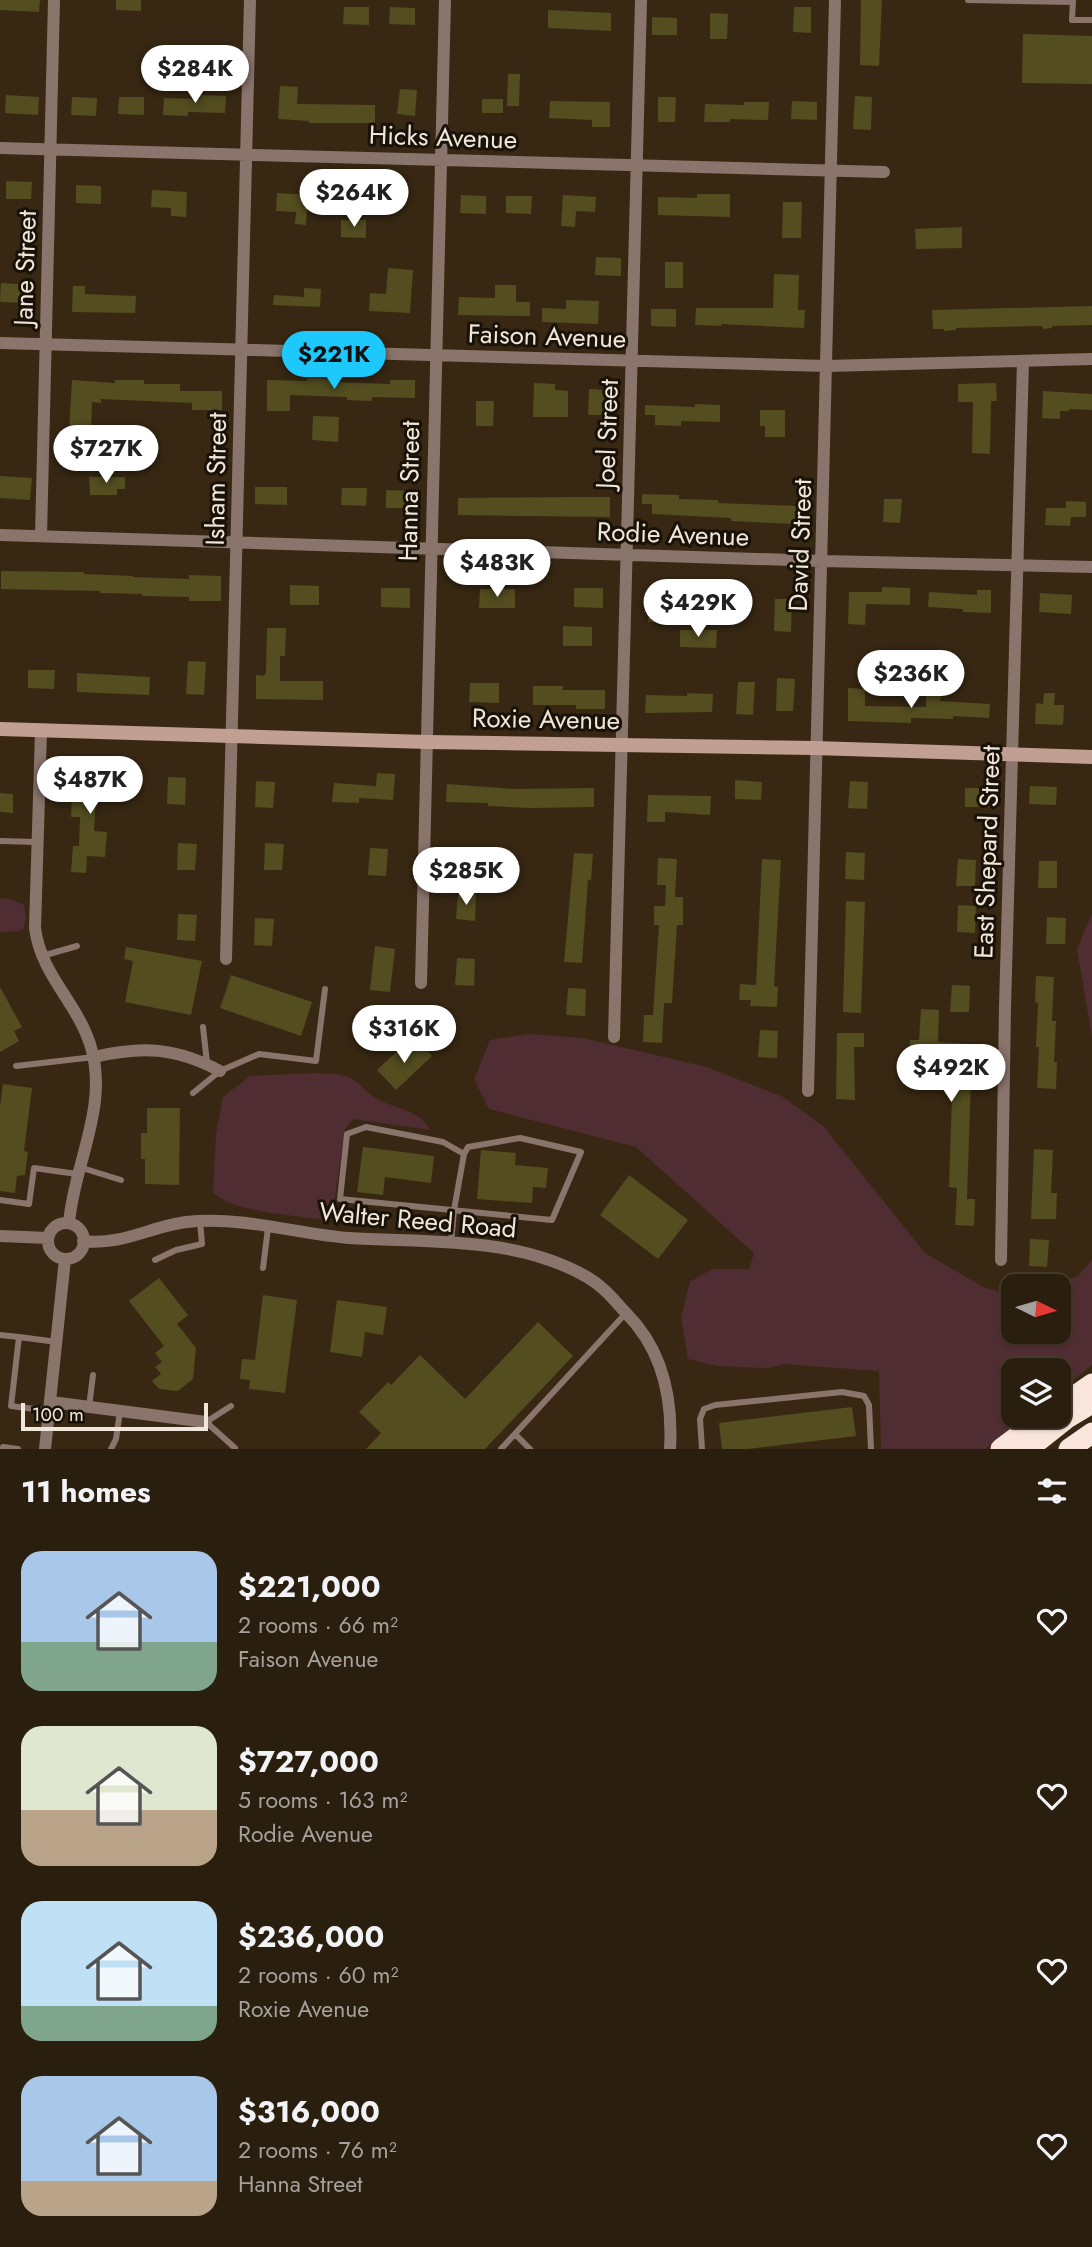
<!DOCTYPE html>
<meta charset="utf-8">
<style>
:root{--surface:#2a1e0e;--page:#322717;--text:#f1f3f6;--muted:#a5a29e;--line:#463c2e;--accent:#1dc9fc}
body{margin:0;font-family:Jost,sans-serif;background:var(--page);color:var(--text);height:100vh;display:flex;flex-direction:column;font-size:26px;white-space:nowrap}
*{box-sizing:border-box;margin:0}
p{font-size:23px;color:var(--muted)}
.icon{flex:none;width:38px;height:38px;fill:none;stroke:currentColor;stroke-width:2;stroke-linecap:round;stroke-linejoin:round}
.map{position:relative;height:1449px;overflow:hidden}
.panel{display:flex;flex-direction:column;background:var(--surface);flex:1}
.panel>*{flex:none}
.needle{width:46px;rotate:95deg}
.buttons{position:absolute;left:1001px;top:1274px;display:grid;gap:14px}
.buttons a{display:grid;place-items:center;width:70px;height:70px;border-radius:14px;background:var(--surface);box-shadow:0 2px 5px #0004,0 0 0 2px var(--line);font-size:35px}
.scale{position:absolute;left:21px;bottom:18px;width:187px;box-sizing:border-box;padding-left:7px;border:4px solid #f1e6da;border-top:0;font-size:19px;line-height:24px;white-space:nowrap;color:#f1e6da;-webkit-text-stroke:5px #191209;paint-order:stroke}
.price{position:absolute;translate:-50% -60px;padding:0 16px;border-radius:24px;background:#fff;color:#222;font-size:23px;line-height:46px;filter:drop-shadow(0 2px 4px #0008)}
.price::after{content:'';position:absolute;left:50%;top:42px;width:21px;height:16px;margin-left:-10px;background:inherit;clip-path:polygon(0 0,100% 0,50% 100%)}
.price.active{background:var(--accent);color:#111}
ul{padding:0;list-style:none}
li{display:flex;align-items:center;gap:21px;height:175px;padding:0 21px}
li span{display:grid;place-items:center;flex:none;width:196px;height:140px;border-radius:21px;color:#555}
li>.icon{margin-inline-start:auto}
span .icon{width:84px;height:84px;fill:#fffc;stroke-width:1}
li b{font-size:30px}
h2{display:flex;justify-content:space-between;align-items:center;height:84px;padding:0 21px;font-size:30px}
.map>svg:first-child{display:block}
</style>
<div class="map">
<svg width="1092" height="1449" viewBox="0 0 1092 1449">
<rect width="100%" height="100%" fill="#382813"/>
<path fill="#502d32" d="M0,898L10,899L24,905L26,917L24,928L19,931L0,932Z
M1092,914V1037L1077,949Z
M529,1034L582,1038L707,1067L783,1097L824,1127L925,1253L983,1287L1013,1296V1332H1059V1286H1052L1078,1276L1092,1260V1365L1059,1391V1370H1013V1416H1027L985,1449H881L879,1371L785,1364L767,1368L717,1366L688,1359L681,1317L690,1282L712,1269H749L754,1253L636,1147L489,1109L474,1079L490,1040Z
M315,1073C325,1074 339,1073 348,1077C360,1082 368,1095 379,1100C399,1110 418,1109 430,1130L353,1119L345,1129L332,1216L325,1220C294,1215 237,1213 213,1193L216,1134L223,1097L250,1076Z"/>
<path fill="#534d20" d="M0,0H40L39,12L0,10Z
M116,0H141V11L116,10Z
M861,0H882L879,66L860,65Z
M344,7H369V25L343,24Z
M390,7L415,8V25L389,24Z
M794,7H811V33L793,32Z
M548,10L611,13V31L548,28Z
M710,13L728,14L727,39H710Z
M652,17L677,18V35H652Z
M1023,34L1092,36V84L1022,83Z
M508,74H520L519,106H507Z
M280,86L298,87L297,104L375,105V123H309V121L278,119Z
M400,89L417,90L415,116L397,114Z
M6,95L39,97L38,115L5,113Z
M201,95L226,96L225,113L188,112V116L163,115L164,98L200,99Z
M855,96L872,97L871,130L853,129Z
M72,97L97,98L96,116L71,115Z
M119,97H144V115L118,114Z
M658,97H676L675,122H658Z
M482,99H503V113H482Z
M550,101L610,102V127H592V120L549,118Z
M792,101L817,102V120L791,119Z
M744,102H769L768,120L730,119V122H704L705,104L744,105Z
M6,181L32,182L31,199H6Z
M76,185L101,186V204L76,203Z
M152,190L187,192L186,217L171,216V208L151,207Z
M277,193L308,195L306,225L295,224L296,212L276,211Z
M697,194H730V217L658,215V197L697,198Z
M461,195L486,196V214L460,213Z
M563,195L596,197L595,212L576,211L575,227L561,226Z
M506,196H532L531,214L506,213Z
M783,202H802L801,238H782Z
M341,220H366V238L341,237Z
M962,227V248L916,249L915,229Z
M596,257L621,258V276L595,275Z
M665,262H683V288H665Z
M388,268L413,270L410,313L369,311L370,293L386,294Z
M774,274L799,275L798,310H805L804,328L721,324V326L695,325L696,308H773Z
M1,283L33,285L32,303L0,302Z
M495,285H516V302H530V316L458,315L459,297L495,298Z
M73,286H85V294L136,296L135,313L72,312Z
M304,288L321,289L320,307L273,305L274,295L304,297Z
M566,300L599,301L598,324L542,322V308L566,309Z
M1092,306V325L1052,326V328L1043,329L1042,326L956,328V330L944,331V329H933L932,310Z
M651,309H676V327L651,326Z
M307,378L332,379V382L390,384V380H415V398L372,397V401L347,400V397L290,395V411H267V380L307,381Z
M72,380L115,383V380H144V384H180V391H222V410H192V403L101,399V403L92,402L91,433L69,431Z
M534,383L555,384V390L568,391V417H533Z
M996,383L997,401H991L990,454L972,453L973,402H958V384Z
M589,389L606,390V415H588Z
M1043,391L1092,394V410L1069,409V411H1060V419L1042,418Z
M476,401H494L493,426H476Z
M695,404L720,405V422L681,421V426L655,425V415H645V405L695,407Z
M760,410H785V437H765V426H760Z
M313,416L339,417L338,442L312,440Z
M0,476L32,478L30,500L0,498Z
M89,477H125V489H117V495H90Z
M255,487H287V505L255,504Z
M342,488H367L366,506L341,505Z
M386,490L412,491L411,508H386Z
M642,494L679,495V499L718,500V503L798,506L797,524L731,521V518L652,514V504H642Z
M581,497H610V517L458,515V498Z
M884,499H902L900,523L883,522Z
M1066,501L1086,502V517H1071L1070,526L1045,525L1046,508H1066Z
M1,571L84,572V574L133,576V577L189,579V575L221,576V601H189V597L142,596V594L100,593V591L1,589Z
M290,585L319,586V605H290Z
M882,587L910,588V605L866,604L865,625L848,624L849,592H882Z
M381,588H410V608L381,607Z
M574,588H603V608L574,607Z
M480,589H515V608H479Z
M650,590L667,591L666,623L648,622Z
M977,590H991V613L963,612V609L928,607L929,592L977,595Z
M1040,593L1072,595L1071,614L1039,612Z
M775,599H792L791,632L774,631Z
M563,626L592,627V646H563Z
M267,628H286L285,656H280V681H323V700L256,699V675L264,676L266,672Z
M680,630H717L716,648L680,647Z
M188,661L206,662L204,695L186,694Z
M28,670H55L54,689L28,688Z
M77,673L150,677L149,695L77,692Z
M777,678L795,679L793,711H776Z
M738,682H755L753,715L736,714Z
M470,683H499V703L469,702Z
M533,686H563L562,690H605V709H576V705H533Z
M848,688L865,689V706L926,707V695L941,696L940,701L990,704L989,718L953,716V719L911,718V723L848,721Z
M687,693L713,694L712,712L645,713L646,695L687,696Z
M1044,693H1055L1054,705H1064L1063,725L1035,724L1036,703L1043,704Z
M377,773L395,774L393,800L359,798V803L332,802L334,783L376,786Z
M73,774L118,776L117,798L96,797L94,831L107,832L105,857L87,856L86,873L71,872L73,846H79L80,817H71Z
M168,777L186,778L185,805L167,804Z
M735,780L762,782L761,800L735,799Z
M256,781L275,782L273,808L255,807Z
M850,781L868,782L867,809L848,808Z
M447,784L515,789L594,788V807L530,808L488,806V803L446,802Z
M1030,786L1057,787L1056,805L1029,804Z
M965,788H992V807H965Z
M0,793L13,794V813L0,812Z
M648,795L711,796L710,815L665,812V822H647Z
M178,843L197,844L195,870H177Z
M265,843L284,844L282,870H264Z
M458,847H476L475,874L456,873Z
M370,848L388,849L386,876L368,875Z
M846,852L865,853L864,880L845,879Z
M574,853L593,854L591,880H588L582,963L564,962Z
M658,858L677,859L675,897H683V925H677L672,1003H664L662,1043L643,1042L644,1015H653L659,925H654V906H665L666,885H657Z
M762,859L781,860L774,986L778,987L777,1007L750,1006L751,1000H739L740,984L756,985Z
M958,859L976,860L975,886H956Z
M1039,861H1057V888H1038Z
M458,893L476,894L475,921L456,919Z
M846,901L865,902L861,1013L843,1012Z
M958,905L976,906L975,933L957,932Z
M178,914L197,915L195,941L177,940Z
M1047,917L1066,918L1065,944H1046Z
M255,918L274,919L272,946L254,945Z
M375,946L395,949L390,992L370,990Z
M126,947L202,961L191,1015L125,1002L133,961L124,959Z
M457,958L475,959L474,986L455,985Z
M231,975L312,1002L301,1036L220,1008Z
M1036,976L1054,977L1052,1021H1056L1054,1062H1057L1056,1089L1037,1088L1039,1047H1036L1038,1003L1035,1002Z
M952,985L970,986L969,1012H950Z
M0,987L22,1027L14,1031L19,1041L0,1052Z
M568,988L586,989L585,1016L566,1015Z
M921,1009L939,1010L938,1042L970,1044L968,1077H971L967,1199H975L974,1226L955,1225L957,1188L949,1187L953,1066L908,1063L910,1040H919Z
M760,1030L778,1031L777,1058L758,1057Z
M837,1033H864V1047H854L855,1100L836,1099Z
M407,1042L416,1052L423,1046L432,1056L396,1090L377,1070Z
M3,1084L32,1088L24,1151L28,1152L25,1175L17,1176L15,1193L0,1191V1107Z
M147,1108H180L179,1185L145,1184V1159H141V1133H147Z
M363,1147L434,1156L431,1183L385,1177L383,1195L357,1192Z
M1034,1149L1053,1150L1051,1193H1057L1056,1219H1031Z
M481,1150L516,1153L515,1165L548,1168L546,1188L533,1187L532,1203L477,1199Z
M629,1175L688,1220L658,1259L600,1215Z
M1030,1239L1049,1240L1047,1267L1029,1266Z
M159,1278L188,1315L177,1324L196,1348L193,1379L178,1391L159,1389L152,1381L161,1374L155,1367L162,1362L155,1353L164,1346L129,1301Z
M263,1295L297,1300L285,1393L249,1389L250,1380L240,1379L242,1359L255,1360Z
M337,1300L387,1307L383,1335L365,1332L362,1357L330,1352Z
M538,1322L573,1356L485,1449H366L381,1433L359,1412L388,1382L391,1385L420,1355L465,1399Z
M852,1407L856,1436L748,1449H722L719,1423Z"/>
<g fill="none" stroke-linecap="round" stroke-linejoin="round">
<path stroke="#8a756d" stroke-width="6" d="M968,0L1073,2
M1073,0L1072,20H1092
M0,841L37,842
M42,956L77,946
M203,1027L207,1063
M16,1066L94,1057
M193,1093L220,1071L259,1054L316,1061L325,989
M79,1167L121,1180
M0,1200L29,1204L34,1168L77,1174
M451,1243L454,1210L464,1154L468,1147L520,1138L581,1152L552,1220L340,1199L347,1134L366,1127L443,1142L464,1154
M155,1260L176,1250L202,1244L200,1221
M263,1268L268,1228
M0,1335L19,1337L11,1406L50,1411
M19,1337L57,1342
M231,1406L206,1422L235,1448
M89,1407L93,1375
M515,1434L530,1449
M3,1447L18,1449
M111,1449L116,1439L120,1411
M501,1449L626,1313
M702,1449L700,1419L704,1409L715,1405L842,1392L864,1396L869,1405L871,1449"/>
<path stroke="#8a756d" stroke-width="12" d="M0,148L884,172
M0,343L827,366L1092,359
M0,535L822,561L1092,567
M41,536L54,0
M41,731L35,928C41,975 76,1001 90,1044C110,1105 74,1163 69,1223
M226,959L250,0
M421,983L445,0
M614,1037L641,0
M94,1057C142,1046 175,1047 220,1071
M808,1091L835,0
M48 1241a18 18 0 1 1 36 0a18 18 0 1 1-36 0Z
M0,1236L48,1238
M83,1241C127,1246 154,1223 197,1221C248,1218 299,1234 349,1238C429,1243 516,1236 587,1277C603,1286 614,1300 626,1313C663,1350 673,1398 670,1449
M1001,1260L1005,1007L1023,362
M51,1402L206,1422
M45,1449L65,1259"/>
<path stroke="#c19f92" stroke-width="14" d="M0,729L427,742L815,748L1092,757"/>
<path stroke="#fae5dd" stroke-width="21" d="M1059,1407L1092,1384
M1001,1449L1045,1416
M1028,1449L1067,1418L1092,1403
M1069,1449L1092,1433"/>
</g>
<g text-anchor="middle" stroke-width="6" stroke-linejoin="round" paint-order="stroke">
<g font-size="26" fill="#f1e6da" stroke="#191209">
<text transform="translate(443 137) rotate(2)" y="9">Hicks Avenue</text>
<text transform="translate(25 268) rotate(-88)" y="9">Jane Street</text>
<text transform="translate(547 336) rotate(2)" y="9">Faison Avenue</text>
<text transform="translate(607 434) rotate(-88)" y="9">Joel Street</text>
<text transform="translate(216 479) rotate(-89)" y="9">Isham Street</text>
<text transform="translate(409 491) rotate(-89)" y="9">Hanna Street</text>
<text transform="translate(673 534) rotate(2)" y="9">Rodie Avenue</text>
<text transform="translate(800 545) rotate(-88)" y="9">David Street</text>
<text transform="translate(546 719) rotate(1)" y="9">Roxie Avenue</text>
<text transform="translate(987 852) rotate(-88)" y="9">East Shepard Street</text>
<text transform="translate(418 1220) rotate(5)" y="9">Walter Reed Road</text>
</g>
</g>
</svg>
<div class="buttons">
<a><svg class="needle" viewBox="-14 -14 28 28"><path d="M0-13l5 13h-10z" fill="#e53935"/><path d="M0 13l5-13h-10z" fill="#a5a29e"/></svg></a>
<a><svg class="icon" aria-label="layers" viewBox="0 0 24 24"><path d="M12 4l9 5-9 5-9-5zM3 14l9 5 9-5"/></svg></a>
</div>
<div class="scale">100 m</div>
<b class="price" style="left:195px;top:105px">$284K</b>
<b class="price" style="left:354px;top:229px">$264K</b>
<b class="price active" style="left:334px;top:391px">$221K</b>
<b class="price" style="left:106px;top:485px">$727K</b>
<b class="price" style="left:497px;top:599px">$483K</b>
<b class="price" style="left:698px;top:639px">$429K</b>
<b class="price" style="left:911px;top:710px">$236K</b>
<b class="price" style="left:90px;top:816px">$487K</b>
<b class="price" style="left:466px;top:907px">$285K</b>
<b class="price" style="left:404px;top:1065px">$316K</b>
<b class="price" style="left:951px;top:1104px">$492K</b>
</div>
<section class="panel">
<h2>11 homes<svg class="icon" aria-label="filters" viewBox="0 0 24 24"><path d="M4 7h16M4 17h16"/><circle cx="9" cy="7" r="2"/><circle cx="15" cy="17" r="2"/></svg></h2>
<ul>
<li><span style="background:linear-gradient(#a9c7e8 65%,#7fa58c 0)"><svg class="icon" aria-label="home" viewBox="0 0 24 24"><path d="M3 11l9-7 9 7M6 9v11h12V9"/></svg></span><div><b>$221,000</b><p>2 rooms · 66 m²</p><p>Faison Avenue</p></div><svg class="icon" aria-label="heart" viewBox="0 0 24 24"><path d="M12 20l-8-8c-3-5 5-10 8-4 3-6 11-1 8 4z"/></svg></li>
<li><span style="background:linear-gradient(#dfe7d0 60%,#b9a48a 0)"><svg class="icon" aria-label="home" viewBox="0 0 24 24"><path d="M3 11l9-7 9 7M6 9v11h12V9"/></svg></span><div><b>$727,000</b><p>5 rooms · 163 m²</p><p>Rodie Avenue</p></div><svg class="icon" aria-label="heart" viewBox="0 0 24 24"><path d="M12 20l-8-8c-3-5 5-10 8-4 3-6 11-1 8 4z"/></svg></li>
<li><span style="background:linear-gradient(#bfe0f5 75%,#7fa58c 0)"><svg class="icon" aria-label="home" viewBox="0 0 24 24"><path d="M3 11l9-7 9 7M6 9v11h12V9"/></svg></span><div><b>$236,000</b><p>2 rooms · 60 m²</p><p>Roxie Avenue</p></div><svg class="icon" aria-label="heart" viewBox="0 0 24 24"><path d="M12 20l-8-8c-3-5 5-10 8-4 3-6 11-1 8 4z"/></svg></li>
<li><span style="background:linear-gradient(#a9c7e8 75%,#b9a48a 0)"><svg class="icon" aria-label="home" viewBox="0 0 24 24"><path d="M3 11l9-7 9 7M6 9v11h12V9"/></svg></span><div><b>$316,000</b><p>2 rooms · 76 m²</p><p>Hanna Street</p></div><svg class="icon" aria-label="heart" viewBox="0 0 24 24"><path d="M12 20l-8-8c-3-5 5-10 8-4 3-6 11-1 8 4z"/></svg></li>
</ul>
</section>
